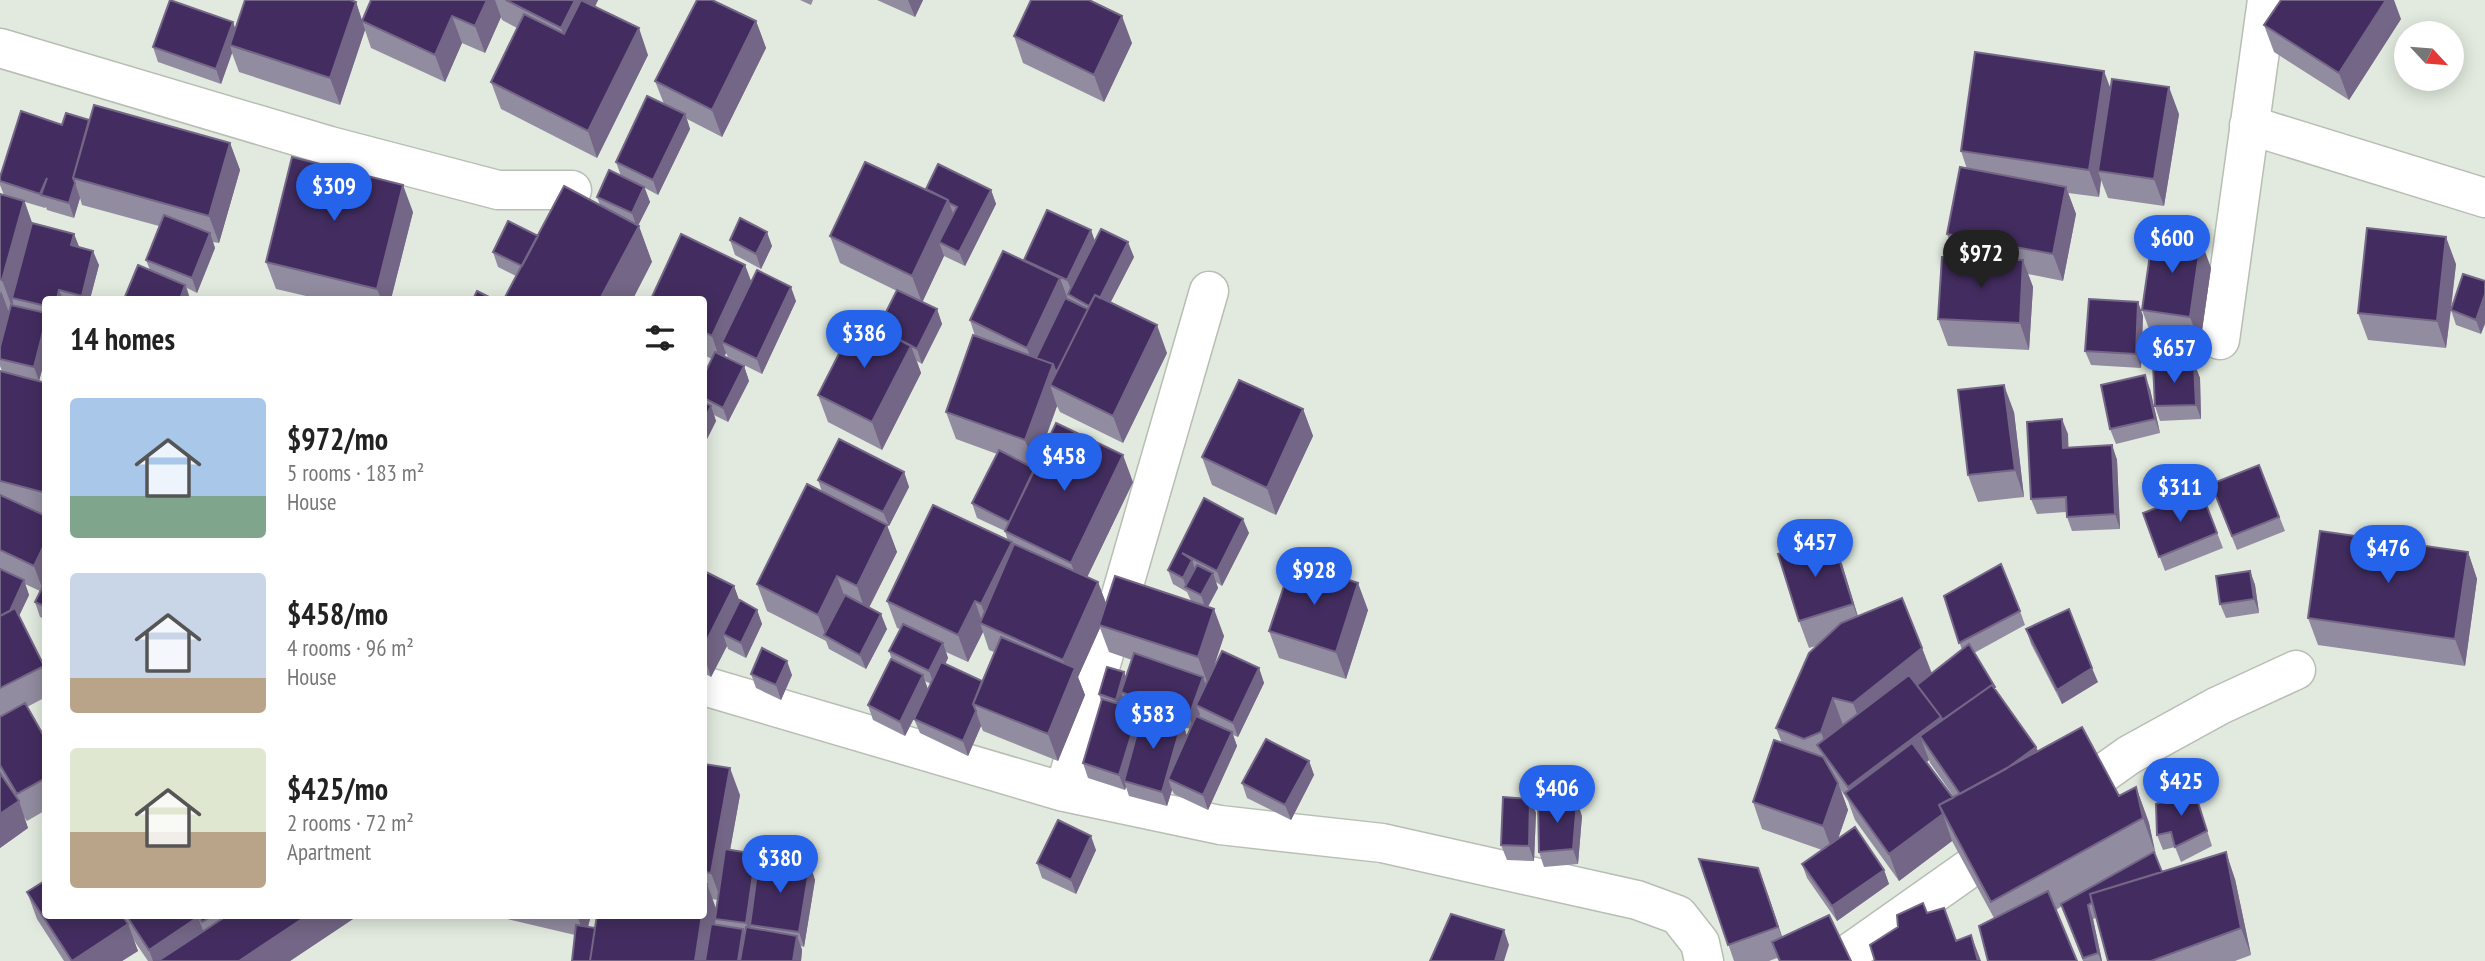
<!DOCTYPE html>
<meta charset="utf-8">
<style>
:root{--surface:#fff;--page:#f2f2f2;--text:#222;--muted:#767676;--accent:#2563eb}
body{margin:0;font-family:"PT Sans Narrow",sans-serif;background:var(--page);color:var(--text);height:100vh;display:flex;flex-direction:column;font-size:26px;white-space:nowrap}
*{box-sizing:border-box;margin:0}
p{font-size:23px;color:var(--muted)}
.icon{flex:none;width:38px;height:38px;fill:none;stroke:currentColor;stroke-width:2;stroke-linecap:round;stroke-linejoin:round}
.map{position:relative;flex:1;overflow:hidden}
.drawer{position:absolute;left:42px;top:296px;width:665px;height:623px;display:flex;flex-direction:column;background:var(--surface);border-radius:7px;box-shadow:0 4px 18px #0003}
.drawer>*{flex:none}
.needle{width:46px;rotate:116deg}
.controls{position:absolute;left:2394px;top:21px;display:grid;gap:14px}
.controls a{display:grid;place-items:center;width:70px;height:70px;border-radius:50%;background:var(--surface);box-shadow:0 4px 18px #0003;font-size:35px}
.price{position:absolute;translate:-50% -60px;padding:0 16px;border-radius:24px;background:var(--accent);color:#fff;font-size:23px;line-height:46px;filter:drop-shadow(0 2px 4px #0008)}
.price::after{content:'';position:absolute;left:50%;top:42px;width:21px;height:16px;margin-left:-10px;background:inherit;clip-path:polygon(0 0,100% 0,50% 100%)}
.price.current{background:#222;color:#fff}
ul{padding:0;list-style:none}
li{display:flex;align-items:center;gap:21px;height:175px;padding:0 28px}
li span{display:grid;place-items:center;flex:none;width:196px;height:140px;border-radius:7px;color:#555}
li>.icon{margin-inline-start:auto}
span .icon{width:84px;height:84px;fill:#fffc;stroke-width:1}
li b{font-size:30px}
h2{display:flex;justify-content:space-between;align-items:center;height:84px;padding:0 28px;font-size:30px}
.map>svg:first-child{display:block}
</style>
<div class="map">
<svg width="2485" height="961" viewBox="0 0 2485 961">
<rect width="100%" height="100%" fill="#e2eadf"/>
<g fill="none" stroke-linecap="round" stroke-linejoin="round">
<defs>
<path id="minor" d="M0,48L330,146L498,190H572
M2249,125L2485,198
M2220,340L2267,0
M704,686L1064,792L1220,825L1382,843L1637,900L1678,915L1700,943L1704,961
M1064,792L1209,291
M2063,802L2129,755L2218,706L2296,670
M1838,961L2011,839"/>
</defs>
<use href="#minor" stroke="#b7beb4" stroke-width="41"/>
<use href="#minor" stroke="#fff" stroke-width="38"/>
</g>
<path fill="#928ca0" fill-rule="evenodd" d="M371,0H598L595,7L648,55L597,158L501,109L491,82L517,28L502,20L501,17L485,53L462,43L445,82L371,48L365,30L340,105L239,72L232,53L221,84L158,62L153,47L356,2L362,20Z
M800,0H813L811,5Z
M877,0H923L915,17Z
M2401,19L2349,100L2274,52L2264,25Z
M756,21L766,48L722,137L687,119L690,129L658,195L645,188L650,202L638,225L652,262L516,276L498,267L493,252L538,236L600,205L597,197L621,176L616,162L664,104L655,81Z
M1014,36L1132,43L1104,102L1023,63Z
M2110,88L2179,114L2164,206L2108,198L2101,180L2099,197L2068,193L2076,214L2063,281L2028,274L2033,287L2029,350L1948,346L1938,319L1956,258L1947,234L1967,169L1961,151Z
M89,120L230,143L240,170L219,243L213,242L215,248L197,293L187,288L190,299H124L150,270L146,260L159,226L82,205L80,198L74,218L47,210L46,207L45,208L25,202L32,223L74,234L79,247L99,265L90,299H46V355L39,381L46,383V619L40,617L35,602L40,591L25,584L29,595L19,616L46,669V697L27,707L46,740V810L27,821L24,817L28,828L0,848V371H2L0,366V194L4,195L0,185V177L62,125Z
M926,189L991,190L996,204L965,266L944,256L922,302L937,309L942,324L922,364L917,361L921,373L882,450L828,422L818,395L878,328L897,291L840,263L830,236Z
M413,212L391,299H319L276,289L266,262Z
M730,240L772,246L761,269L735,255Z
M1094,241L1134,257L1110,303L1167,353L1123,443L1060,412L1057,406L1035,467L1026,464L1035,469L1133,482L1087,577L1098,582L1106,603L1191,601L1187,592L1173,584L1168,570L1204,498L1249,533L1222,586L1216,582L1218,588L1208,607L1224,636L1213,669L1259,668L1264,683L1238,737L1233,735L1237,746L1208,810L1174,794L1172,790L1167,806L1129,796L1126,787L1125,790L1088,778L1083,763L1101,701L1099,694L1124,672L1126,677L1132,660L1109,652L1100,628L1078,677L1085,695L1058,761L983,731L981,726L968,756L920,733L914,719L923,701L905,736L873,720L868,705L892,660L889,651L900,629L897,628L887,601L1008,541L1005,531L977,518L972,503L997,454L956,439L946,412L975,336L970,320L1025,261ZM983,632L989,650L994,652L982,681L945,664L948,658L946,652L968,662ZM925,681L931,684L928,689ZM1184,727L1190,729L1187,736Z
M2201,241L2211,268L2200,344L2152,337L2142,310Z
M2456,264L2451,310L2485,281L2481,334L2456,325L2451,310L2446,348L2368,340L2358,313Z
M745,265L751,281L796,301L762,374L728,357L726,353L724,357L744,366L749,381L728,422L714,415L716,421L706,441L704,440V357L707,368L712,359L704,355V299Z
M2138,302L2143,316L2141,368L2091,365L2085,351Z
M2194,363L2200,378L2201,419L2160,421L2155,406Z
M2150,389L2160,433L2116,444L2110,429Z
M1303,409L1313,436L1276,515L1212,485L1202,457Z
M2014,412L2024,497L1978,502L1968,475Z
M2068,434V448L2112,445L2117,460L2120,529L2072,531L2067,517L2066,512L2037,514L2031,499Z
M2259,465L2285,531L2237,550L2211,484Z
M904,472L909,487L889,526H887L897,552L869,608L887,629L866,669L829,649L826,641L767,611L757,584L822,492L818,480Z
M2201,491L2223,548L2165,571L2143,513Z
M2468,552L2477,579L2465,666L2318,645L2308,618Z
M1842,564L1858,616L1922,648L1932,673L1962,650L1944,596L2020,611L2025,625L1974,653L1996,691L2036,747L2038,751L2119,796L2136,787L2149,823L2155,855L2162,872L2235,879L2251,955L2235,961H2108L2096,918L2093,919L2102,961H2083L2062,906L2056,910L1994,918L1952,841L1899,881L1855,820L1848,801L1841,790L1848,810L1838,839L1884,870L1889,884L1837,921L1807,878L1802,864L1822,850L1762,829L1753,802L1782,743L1776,728L1816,646L1809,648L1799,621ZM1929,760L1930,763L1954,797L1927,762Z
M704,571L734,586L739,601L757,610L762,624L746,658L728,649L727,646L711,677L704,673Z
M2250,571L2255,585L2259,613L2226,618L2220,604Z
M1368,610L1346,679L1279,658L1269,631Z
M2026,629L2098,682L2062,704L2031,644Z
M751,674L792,675L781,700L756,688Z
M1309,761L1314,775L1291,820L1247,798L1242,783Z
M704,764L740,795L730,850L756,854L759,861L810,865L815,880L804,947L801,946L802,950L801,961H572L575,935L499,917L498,915H591L588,927L595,928L704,915ZM712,899L718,900L716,910Z
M2194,790L2212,846L2181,862L2175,847L2163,850L2157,835Z
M1530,799L1536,813L1534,861L1507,860L1501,845Z
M1582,816L1578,864L1544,867L1539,852Z
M1096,850L1076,894L1042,878L1037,863Z
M1699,859L1768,895L1782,937L1851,961H1779L1777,958L1769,961H1734Z
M27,892L46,915H359L290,961H148L133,939L138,951L122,961H64L37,919Z"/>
<path fill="#736686" d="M487,0H495L501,17L485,53L475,26Z
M575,0H598L571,55L561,28Z
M908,0H923L915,17Z
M2386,0H2394L2401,19L2349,100L2339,73Z
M356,2L365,30L340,105L330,78Z
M452,16L462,43L445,82L435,55Z
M1122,16L1132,43L1104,102L1094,75Z
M756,21L766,48L722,137L712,110Z
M233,22L238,36L230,45L232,53L221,84L216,69Z
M639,28L648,55L597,158L588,131Z
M2104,71L2114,98L2098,171L2101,180L2099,197L2089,170Z
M2169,87L2179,114L2164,206L2154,179Z
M685,114L690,129L658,195L653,180Z
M230,143L240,170L219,243L209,216Z
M75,183L80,198L74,218L69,203Z
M403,185L413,212L391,299H381L377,289Z
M644,187L650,202L637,228L632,213Z
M2066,187L2076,214L2063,281L2053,254Z
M991,190L996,204L965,266L959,252Z
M948,200L958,227L939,242L944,256L922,303L912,276Z
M24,201L34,228L12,298L13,302L12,307L2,280Z
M639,226L652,262L633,299H600Z
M1091,230L1096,244L1073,294L1067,280Z
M767,232L772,246L761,269L756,254Z
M210,233L215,248L197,293L192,278Z
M74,234L80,249L71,245Z
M2446,237L2456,264L2446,348L2437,321Z
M2201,241L2211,268L2200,344L2190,317Z
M1128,242L1134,257L1100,323L1095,309Z
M93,251L99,265L90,299H83L82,296Z
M2023,260L2033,287L2029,350L2020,323Z
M745,265L755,292L722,342L726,353L721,363L712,336Z
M1060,278L1070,305L1036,375L1027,348Z
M185,285L190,299H180Z
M791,287L796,301L762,374L757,359Z
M59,290L63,299H57Z
M1,291L11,318L0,357V294Z
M2485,294V324L2481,334L2476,320Z
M2138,302L2143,316L2141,368L2136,354Z
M937,309L942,324L922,364L917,349Z
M46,320V355L39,381L34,367Z
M1157,325L1167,353L1123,443L1113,416Z
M911,346L921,373L882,450L872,422Z
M704,357L711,376L704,391Z
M2194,363L2200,378L2201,419L2196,405Z
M1053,364L1063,391L1050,385L1057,406L1035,467L1025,440Z
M744,366L749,381L728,422L723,408Z
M2145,375L2150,389L2160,433L2155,419Z
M2004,385L2014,412L2024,497L2015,470Z
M711,406L716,421L706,441L704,435V421Z
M1303,409L1313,436L1276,515L1267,488Z
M2062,419L2068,434L2069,462L2063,448Z
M2112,445L2117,460L2120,529L2115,514Z
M1123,455L1133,482L1081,590L1071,563Z
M904,472L909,487L889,526L883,512Z
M1243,519L1249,533L1222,586L1217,571Z
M887,525L897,552L866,613L857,586Z
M1832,537L1842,564L1862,631L1853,604Z
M46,541V589L44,593L34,566Z
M1012,542L1021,569L990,628L981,604Z
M2468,552L2477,579L2465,666L2455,639Z
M1192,560L1197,575L1186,587L1183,578Z
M2250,571L2255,585L2259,613L2254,599Z
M1213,573L1218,588L1206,610L1201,595Z
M837,576L847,603L826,636L818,615Z
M24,580L29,595L8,639L3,625Z
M1098,582L1108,609L1099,625L1100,628L1078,677L1085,695L1058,761L1048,734L1070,679L1063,660Z
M1358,583L1368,610L1346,679L1336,652Z
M734,586L744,613L723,634L727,646L711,677L704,655V646Z
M975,601L983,625L980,623L983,632L968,662L958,635Z
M1214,609L1224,636L1208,684L1198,657Z
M757,610L762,624L746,658L741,643Z
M881,614L887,629L866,669L860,655Z
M943,643L948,658L935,686L929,671Z
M1922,648L1932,675L1863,730L1853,703Z
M787,661L792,675L781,700L776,685Z
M1259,668L1264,683L1238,737L1233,723Z
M2092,668L2098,682L2062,704L2057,690Z
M1124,672L1129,686L1121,692L1125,703L1121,714L1116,700Z
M923,675L928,690L905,736L900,722Z
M1203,677L1208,691L1196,705L1200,714L1194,730L1189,716Z
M1833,698L1843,725L1831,759L1821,732Z
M1139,710L1144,724L1124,781L1126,787L1125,790L1119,775Z
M976,711L981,726L968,756L963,741Z
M1941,717L1950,744L1920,736L1929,760L1860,813L1855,807L1848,787Z
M1182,722L1187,736L1168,779L1172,790L1167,806L1162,792Z
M1232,732L1237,746L1208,810L1203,795Z
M2036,747L2046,774L1964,799Z
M1309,761L1314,775L1291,820L1285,805Z
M730,768L740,795L721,900L711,873Z
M1838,783L1848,810L1833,853L1823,826Z
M2136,787L2149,823L2156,855L2143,818Z
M1530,799L1536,813L1534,861L1529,846Z
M19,801L28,828L0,848V814Z
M1577,801L1582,816L1578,864L1573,849Z
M1943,814L1952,841L1899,881L1889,854Z
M1091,836L1096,850L1076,894L1071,880Z
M2226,852L2235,879L2251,955L2241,928Z
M756,854L762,868L750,925L752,932L751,938L746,923Z
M810,865L815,880L804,947L799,932Z
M1758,868L1768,895L1788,954L1778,927Z
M1884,870L1889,884L1837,921L1832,906Z
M707,884L717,911L709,961H695L702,915H704V906Z
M2088,905L2093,919L2102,961H2101L2098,953Z
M308,915H359L290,961H239Z
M577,915H591L585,938Z
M198,917L208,944L182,961H153L149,950Z
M128,924L138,951L122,961H72Z
M743,929L748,943L745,961H738Z
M1504,930L1509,945L1504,961H1495Z
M1971,935L1981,961H1978Z
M797,936L802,950L801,961H793Z"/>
<path fill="#432d60" stroke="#736686" stroke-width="2" d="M170,0L233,22L216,69L153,47Z
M245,0H350L356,2L330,78L230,45Z
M371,0H487L475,26L452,16L435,55L362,21Z
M506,0H575L561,28Z
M581,0L639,28L588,131L491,82L524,14L564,34Z
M697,0H712L756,21L712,110L655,81Z
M1031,0H1089L1122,16L1094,75L1014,36Z
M2281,0H2386L2339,73L2264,25Z
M1975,52L2104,71L2089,170L1961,151Z
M2112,79L2169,87L2154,179L2098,171Z
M647,96L685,114L653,180L616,162Z
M94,105L230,143L209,216L73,178Z
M21,111L62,125L66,113L89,120L73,178L75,183L69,203L41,195L47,178L40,194L0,181V177Z
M292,157L403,185L377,289L266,262Z
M865,162L948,200L912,276L830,236Z
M938,164L991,190L959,252L939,242L957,207L949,203L948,200L926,189Z
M1960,167L2066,187L2053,254L1947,234Z
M609,170L644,187L632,213L597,197Z
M564,186L639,226L600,299H504Z
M0,194L24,201L2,280L0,279Z
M1047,210L1091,230L1067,280L1024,260Z
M164,215L210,233L192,278L146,260Z
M740,218L767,232L756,254L730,240Z
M508,221L538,236L522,266L493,252Z
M32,223L74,234L71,245L93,251L82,296L59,290L57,299H46V306L12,298Z
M2367,228L2446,237L2437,321L2358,313Z
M1101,229L1128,242L1100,298L1095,295L1089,306L1068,294Z
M681,234L745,265L712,336L704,332V299H651Z
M2153,234L2201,241L2190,317L2142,310Z
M1003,251L1060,278L1027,348L970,320Z
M1942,257L2023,260L2020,323L1938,319Z
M138,265L185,285L180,299H124Z
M757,270L791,287L757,359L722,342Z
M2463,274L2485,281V294L2476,320L2451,310Z
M897,290L937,309L917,349L878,328Z
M477,291L493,299H473Z
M1095,295L1157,325L1113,416L1050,385Z
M1065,298L1088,309L1057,371L1055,370L1053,364L1036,358Z
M2089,299L2138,302L2136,354L2085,351Z
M11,305L46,313V320L34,367L0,359V347Z
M857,318L911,346L872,422L818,395Z
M973,335L1053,364L1025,440L946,412Z
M715,352L744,366L723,408L704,398V375Z
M2194,363L2196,405L2155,406L2153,364Z
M0,371L46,383V493L0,481Z
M2145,375L2155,419L2110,429L2101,385Z
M1239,380L1303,409L1267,488L1202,457Z
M2004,385L2015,470L1968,475L1958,390Z
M704,402L711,406L704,421Z
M2062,419L2063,448L2112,445L2115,514L2067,517L2066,497L2031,499L2027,422Z
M1056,423L1123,455L1071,563L1005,531Z
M839,439L904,472L883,512L818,480Z
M999,450L1035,469L1009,522L972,503Z
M2259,465L2279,517L2232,536L2211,484Z
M807,484L887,525L857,586L837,576L818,615L757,584Z
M2201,491L2217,533L2159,557L2143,513Z
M0,495L46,516V541L34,566L0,550Z
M1204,498L1243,519L1217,571L1182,553L1192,560L1183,578L1168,570Z
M933,505L1012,542L981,604L975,601L958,635L887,601Z
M2320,531L2468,552L2455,639L2308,618Z
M1832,537L1853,604L1799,621L1778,554Z
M1014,544L1098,582L1063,660L980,623Z
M1292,562L1358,583L1336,652L1269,631Z
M2001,564L2020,611L1959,643L1944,596Z
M1197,565L1213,573L1201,595L1185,587Z
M0,569L24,580L10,611L0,616Z
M704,571L734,586L704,646Z
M2250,571L2254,599L2220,604L2216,576Z
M1115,576L1214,609L1198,657L1099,625Z
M46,580V607L35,602Z
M845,595L881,614L860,655L824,635Z
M1902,598L1922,648L1853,703L1833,698L1821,732L1804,739L1776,728L1809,653L1841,623Z
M740,600L757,610L741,643L723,634Z
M15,608L44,666L0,688V616Z
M2069,609L2092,668L2057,690L2026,629Z
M903,624L943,643L929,671L889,651Z
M1001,637L1075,668L1048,734L973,704Z
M1969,644L1995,687L1994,688L1992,685L1942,720L1941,717L1917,685Z
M762,648L787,661L776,685L751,674Z
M1222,651L1259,668L1233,723L1196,705Z
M1134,653L1203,677L1189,716L1121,692Z
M891,659L923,675L900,722L868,705Z
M941,662L982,681L973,704L976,711L963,741L914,719Z
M1107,667L1124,672L1116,700L1099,694Z
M1909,675L1941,717L1848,787L1817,745Z
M1992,685L2036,747L2006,769L1960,794L1920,736Z
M1102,699L1139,710L1119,775L1083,763Z
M25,703L46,740V778L17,794L0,765V717Z
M1143,711L1182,722L1162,792L1124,781Z
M1196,716L1232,732L1203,795L1168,779Z
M2082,727L2119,796L2136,787L2143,818L1991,902L1939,805Z
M1266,739L1309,761L1285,805L1242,783Z
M1774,740L1823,757L1838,783L1823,826L1753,802Z
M1912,743L1953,798L1939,805L1943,814L1889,854L1845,793Z
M704,764L730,768L711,873L704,872Z
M0,773L19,801L0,814Z
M2194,790L2207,831L2175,847L2171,832L2157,835L2156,804Z
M1503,797L1530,799L1529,846L1501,845Z
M1577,801L1573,849L1539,852L1538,802Z
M1058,820L1091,836L1071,880L1037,863Z
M1855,827L1884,870L1832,906L1802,864Z
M725,849L756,854L746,923L715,919Z
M2154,852L2162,872L2090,894L2092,903L2088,905L2098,953L2083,958L2061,904Z
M2226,852L2241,928L2151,961H2108L2090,894Z
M759,858L810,865L799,932L750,925Z
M1699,859L1758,868L1778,927L1728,945Z
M46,880V915H122L128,924L72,961L27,892Z
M704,884H707L704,906Z
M2048,891L2077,961H1988L1979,926Z
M1923,903L1927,913L1944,908L1956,941L1971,935L1978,961H1875L1870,945L1898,927L1897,915Z
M1451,914L1504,930L1495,961H1430Z
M126,915H197L198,917L149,950Z
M198,915H214L202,922Z
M228,915H308L239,961H158Z
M597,915H702L695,961H590Z
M1829,915L1851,961H1780L1772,942Z
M711,924L743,929L738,961H705Z
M576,925L595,928L590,961H572Z
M746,927L797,936L793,961H740Z"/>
</svg>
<div class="controls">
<a><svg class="needle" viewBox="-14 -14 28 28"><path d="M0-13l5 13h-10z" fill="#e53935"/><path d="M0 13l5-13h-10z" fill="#767676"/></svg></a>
</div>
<b class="price" style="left:334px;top:223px">$309</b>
<b class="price" style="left:2172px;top:275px">$600</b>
<b class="price current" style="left:1981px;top:290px">$972</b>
<b class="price" style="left:864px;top:370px">$386</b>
<b class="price" style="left:2174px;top:385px">$657</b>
<b class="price" style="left:1064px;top:493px">$458</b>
<b class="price" style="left:2180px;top:524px">$311</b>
<b class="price" style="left:1815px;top:579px">$457</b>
<b class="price" style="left:2388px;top:585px">$476</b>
<b class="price" style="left:1314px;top:607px">$928</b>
<b class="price" style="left:1153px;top:751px">$583</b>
<b class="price" style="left:2181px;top:818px">$425</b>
<b class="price" style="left:1557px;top:825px">$406</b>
<b class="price" style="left:780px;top:895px">$380</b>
<section class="drawer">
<h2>14 homes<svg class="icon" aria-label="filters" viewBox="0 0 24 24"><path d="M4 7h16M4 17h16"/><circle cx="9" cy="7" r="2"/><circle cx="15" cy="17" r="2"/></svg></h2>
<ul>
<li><span style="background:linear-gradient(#a9c7e8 70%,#7fa58c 0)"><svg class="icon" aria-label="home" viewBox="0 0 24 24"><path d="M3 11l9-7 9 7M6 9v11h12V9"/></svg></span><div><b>$972/mo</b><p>5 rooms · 183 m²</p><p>House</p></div></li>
<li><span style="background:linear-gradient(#c9d6e8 75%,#b9a48a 0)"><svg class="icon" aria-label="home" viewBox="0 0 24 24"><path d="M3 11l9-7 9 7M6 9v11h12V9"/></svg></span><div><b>$458/mo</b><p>4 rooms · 96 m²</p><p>House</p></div></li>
<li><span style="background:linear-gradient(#dfe7d0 60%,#b9a48a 0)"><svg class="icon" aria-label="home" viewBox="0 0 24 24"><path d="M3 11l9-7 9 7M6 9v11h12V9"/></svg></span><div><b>$425/mo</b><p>2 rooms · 72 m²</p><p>Apartment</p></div></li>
</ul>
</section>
</div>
